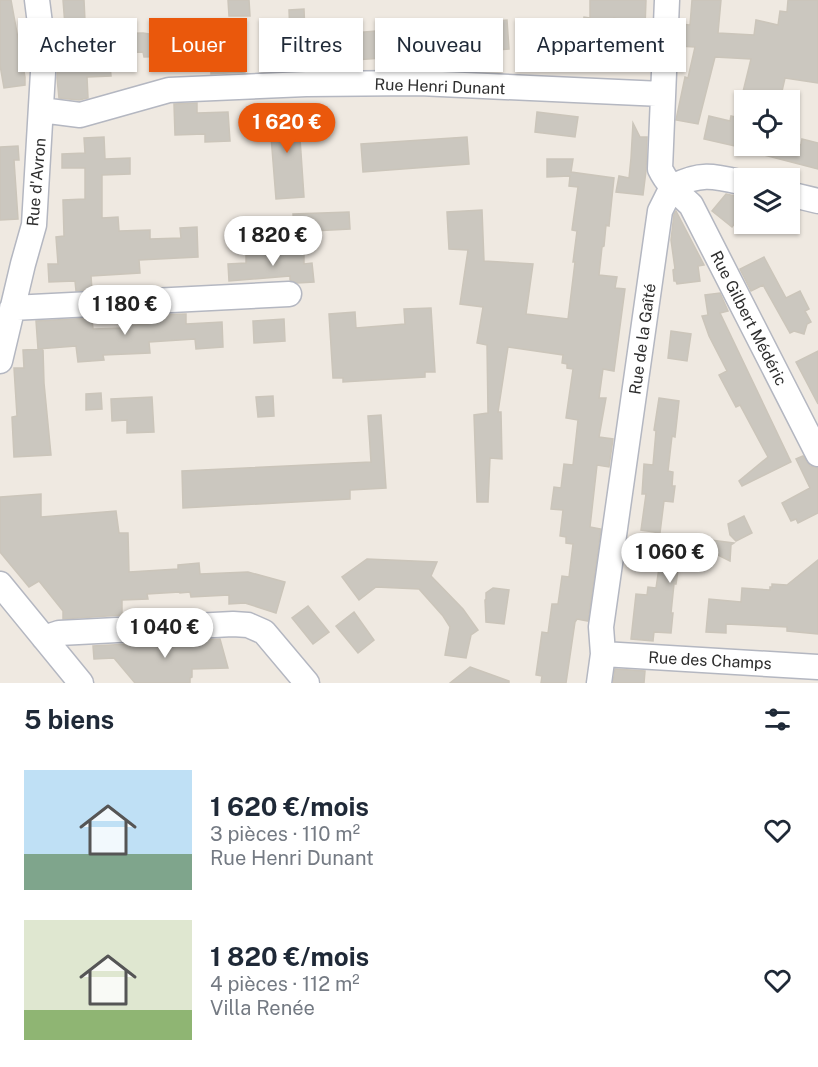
<!DOCTYPE html>
<html lang="fr">
<meta charset="utf-8">
<style>
:root{--surface:#fff;--page:#f6f6f7;--text:#1f2937;--muted:#747a83;--accent:#ea580c}
body{margin:0;font-family:"Public Sans",sans-serif;background:var(--page);color:var(--text);height:100vh;display:flex;flex-direction:column;font-size:22px;white-space:nowrap}
*{box-sizing:border-box;margin:0}
p{font-size:20px;color:var(--muted)}
.icon{flex:none;width:33px;height:33px;fill:none;stroke:currentColor;stroke-width:2;stroke-linecap:round;stroke-linejoin:round}
.map{position:relative;height:683px;overflow:hidden}
.details{display:flex;flex-direction:column;background:var(--surface);flex:1}
.details>*{flex:none}
.top-card{position:absolute;left:18px;top:18px;width:783px;height:54px;display:flex;gap:12px}
.controls{position:absolute;left:734px;top:90px;display:grid;gap:12px}
.controls a{display:grid;place-items:center;width:66px;height:66px;border-radius:0px;background:var(--surface);box-shadow:0 2px 4px #0004;font-size:30px}
.price{position:absolute;translate:-50% -51px;padding:0 14px;border-radius:21px;background:#fff;color:#222;font-size:20px;line-height:39px;filter:drop-shadow(0 2px 3px #0008)}
.price::after{content:'';position:absolute;left:50%;top:36px;width:18px;height:14px;margin-left:-9px;background:inherit;clip-path:polygon(0 0,100% 0,50% 100%)}
.price.selected{background:var(--accent);color:#fff}
ul{padding:0;list-style:none}
li{display:flex;align-items:center;gap:18px;height:150px;padding:0 24px}
li span{display:grid;place-items:center;flex:none;width:168px;height:120px;border-radius:0px;color:#555}
li>.icon{margin-inline-start:auto}
span .icon{width:72px;height:72px;fill:#fffc;stroke-width:1}
li b{font-size:26px}
h2{display:flex;justify-content:space-between;align-items:center;height:72px;padding:0 24px;font-size:26px}
.pill{padding:0 21px;border-radius:0px;background:var(--surface);box-shadow:0 2px 4px #0004;font-size:21px;line-height:54px}
.pill.selected{background:var(--accent);color:#fff}
.map>svg:first-child{display:block}
</style>
<div class="map">
<svg width="818" height="683" viewBox="0 0 818 683">
<rect width="100%" height="100%" fill="#efe9e1"/>
<path fill="#cbc7bf" stroke="#cbc5ba" stroke-width="1.5" d="M0,0H11L25,77V85L4,88L0,65Z
M63,0H84L85,21H96L97,34L143,33L149,34V37L174,36L176,56L144,57L143,52L109,53L111,76L87,77L88,98L79,100L59,98L57,78L58,59L76,58L75,25L65,26Z
M228,0H249L250,16H229Z
M590,0H646L645,27L614,18L603,64L587,60L589,53H578L584,17L590,18Z
M692,0H721L718,33L754,35L756,20L778,25L780,11L787,12L788,0H818V83L785,78L780,100H741L751,59L715,57L698,124L676,120L685,77L688,78L695,47L679,46L680,24L690,25Z
M304,9L305,34L290,35L289,10Z
M507,20L509,49L355,60L353,33Z
M237,33L239,58H244L245,72L211,74L210,34Z
M197,103V113L228,112L230,141L205,142V134L175,135L174,104Z
M298,109L304,197L276,199L269,111Z
M537,112L578,117L575,137L535,132Z
M709,116L730,121L731,116L744,119V148L704,139Z
M633,123L640,137H647L646,171L643,195L616,192L619,176L629,178L631,158Z
M104,137L105,159L130,158V174L102,175V218L118,217L119,231L150,230V239L181,238L180,228L197,227L198,257L139,260L140,273L91,276L92,290L76,291L75,281L49,282L48,264H58L56,237L64,236L63,200L85,199V168H62V154L85,153L84,138Z
M467,137L469,164L363,172L361,144Z
M802,139L818,143V169L749,151V146H789V142L801,145Z
M18,146L19,160H14L18,219L0,220V147Z
M547,159H573L571,172L614,178L609,226L606,225L604,246L602,247L599,275L617,277L615,288L625,289L614,371L603,369L599,398H606L599,437L613,439L609,467L597,465L590,527L601,529L588,621L577,619L575,622L566,683H541L542,676L536,675L542,632L548,633L552,604H558L562,576L569,577L573,544L566,543V537L560,536L563,510L551,509L554,487L561,488L564,464L573,465L578,420L566,418L573,369L567,368V364L562,363L563,355L508,347L498,412H501L502,459L490,458L488,502H477L474,415L488,413L487,345L477,343L483,307L460,304L468,250L449,249L447,212L482,210L484,261L533,264L526,314L568,319L575,262H573L577,231L572,230L578,187L569,186L570,176L547,177Z
M726,194L744,198V212L732,227L712,211Z
M676,211L704,265L698,266L700,281L677,284L676,281H674L673,270L675,269L671,240L674,214Z
M349,212L350,229L294,232L293,214Z
M304,251V264L312,263L314,282L297,283L290,280V276L229,281L228,264L246,263V255Z
M764,257L786,298L800,291L809,309L805,311L811,322L807,324L804,334L794,331L790,333L763,285L751,291L740,269Z
M720,293L728,311L720,313L791,462L742,486L739,481L768,457L740,405L736,407L719,375L727,371L709,336L702,316L708,315L705,295Z
M431,308L435,372H425V377L343,382V378H333L329,314L355,312L356,328L405,324L404,309Z
M186,314V324L222,322L223,347L196,349L195,339L149,342L150,353L103,355L104,360L78,362L76,346L38,349L36,321L92,318L93,329L124,328V326L148,324V315Z
M284,319L285,341L254,343L253,321Z
M671,331L691,334L687,361L668,358Z
M43,349L44,383L51,455L14,457L12,417L17,416L14,368H24L23,350Z
M818,351V404L796,362Z
M101,393L102,409L86,410V394Z
M273,396L274,416L258,417L256,397Z
M152,397L154,432L127,433V420L112,421L111,399Z
M659,398L679,401L675,437L672,436L668,471L673,472L672,486H675L673,502L664,501L660,533L641,530L646,494H642L644,464L653,465L656,431L654,430Z
M381,415L386,488L350,490V499L183,508L182,471L371,462L368,416Z
M803,456L810,466L818,468V513L798,523L796,519L791,521L782,503L810,488L796,459Z
M41,494V517L116,511L119,533H128L129,572L178,569V565L199,563L200,574L248,572L285,582L276,613L245,603L229,604V595L191,597L190,592L180,593V592L147,594L148,599L122,600V615L63,619V611L39,581L29,587L0,552V497Z
M744,516L752,533L736,541L730,535L728,524Z
M664,534L734,543L731,545L730,561L718,555L715,557L686,553L685,565L678,570L676,584H674L671,613H673L671,633L654,632L653,641L631,639L636,594L647,595L648,587L656,588Z
M367,559L437,562L431,576L463,609L478,630L471,635L466,658L445,655L450,627L443,616L419,589L376,587L359,600L342,577Z
M818,560V634L787,631V627L726,624V633L706,632L709,599L741,602L742,588L770,590V587H772V584L787,585Z
M493,588L509,590L504,624L486,622L485,600L486,599V593Z
M308,606L329,632L313,644L292,618Z
M354,612L374,640L358,653L336,626Z
M220,639L228,668L192,669V677L190,678V683H135L114,658L94,659L93,646Z
M470,667L509,681V683H450Z
M615,669L645,671L644,683H613Z"/>
<g fill="none" stroke-linecap="round" stroke-linejoin="round">
<defs>
<path id="minor" d="M667,0L660,169C667,184 679,194 691,205L818,454
M41,110L80,115L169,90L306,84L419,83L662,94
M672,187C701,172 714,176 744,183
M789,194L818,201
M12,308L289,294
M0,361L23,264L34,225L44,55L37,0
M0,584L81,683
M44,638L59,633L233,624L248,625L264,632L307,683
M603,654L818,667
M599,683L603,654L601,627L660,211L672,187"/>
</defs>
<use href="#minor" stroke="#b4b7c1" stroke-width="27"/>
<use href="#minor" stroke="#fff" stroke-width="24"/>
</g>
<g text-anchor="middle" stroke-width="4.5" stroke-linejoin="round" paint-order="stroke">
<g font-size="16" fill="#2e2e2e" stroke="#fff">
<text transform="translate(440 86) rotate(2)" y="6">Rue Henri Dunant</text>
<text transform="translate(36 182) rotate(-85)" y="6">Rue d'Avron</text>
<text transform="translate(749 318) rotate(63)" y="6">Rue Gilbert Médéric</text>
<text transform="translate(642 339) rotate(-82)" y="6">Rue de la Gaîté</text>
<text transform="translate(710 660) rotate(3)" y="6">Rue des Champs</text>
</g>
</g>
</svg>
<div class="controls">
<a><svg class="icon" aria-label="locate" viewBox="0 0 24 24"><circle cx="12" cy="12" r="6"/><path d="M12 2v4M12 18v4M2 12h4M18 12h4"/></svg></a>
<a><svg class="icon" aria-label="layers" viewBox="0 0 24 24"><path d="M12 4l9 5-9 5-9-5zM3 14l9 5 9-5"/></svg></a>
</div>
<b class="price selected" style="left:287px;top:154px">1 620 €</b>
<b class="price" style="left:273px;top:267px">1 820 €</b>
<b class="price" style="left:125px;top:336px">1 180 €</b>
<b class="price" style="left:670px;top:584px">1 060 €</b>
<b class="price" style="left:165px;top:659px">1 040 €</b>
<div class="top-card">
<a class="pill">Acheter</a>
<a class="pill selected">Louer</a>
<a class="pill">Filtres</a>
<a class="pill">Nouveau</a>
<a class="pill">Appartement</a>
</div>
</div>
<section class="details">
<h2>5 biens<svg class="icon" aria-label="filters" viewBox="0 0 24 24"><path d="M4 7h16M4 17h16"/><circle cx="9" cy="7" r="2"/><circle cx="15" cy="17" r="2"/></svg></h2>
<ul>
<li><span style="background:linear-gradient(#bfe0f5 70%,#7fa58c 0)"><svg class="icon" aria-label="home" viewBox="0 0 24 24"><path d="M3 11l9-7 9 7M6 9v11h12V9"/></svg></span><div><b>1 620 €/mois</b><p>3 pièces · 110 m²</p><p>Rue Henri Dunant</p></div><svg class="icon" aria-label="heart" viewBox="0 0 24 24"><path d="M12 20l-8-8c-3-5 5-10 8-4 3-6 11-1 8 4z"/></svg></li>
<li><span style="background:linear-gradient(#dfe7d0 75%,#8fb573 0)"><svg class="icon" aria-label="home" viewBox="0 0 24 24"><path d="M3 11l9-7 9 7M6 9v11h12V9"/></svg></span><div><b>1 820 €/mois</b><p>4 pièces · 112 m²</p><p>Villa Renée</p></div><svg class="icon" aria-label="heart" viewBox="0 0 24 24"><path d="M12 20l-8-8c-3-5 5-10 8-4 3-6 11-1 8 4z"/></svg></li>
</ul>
</section>
